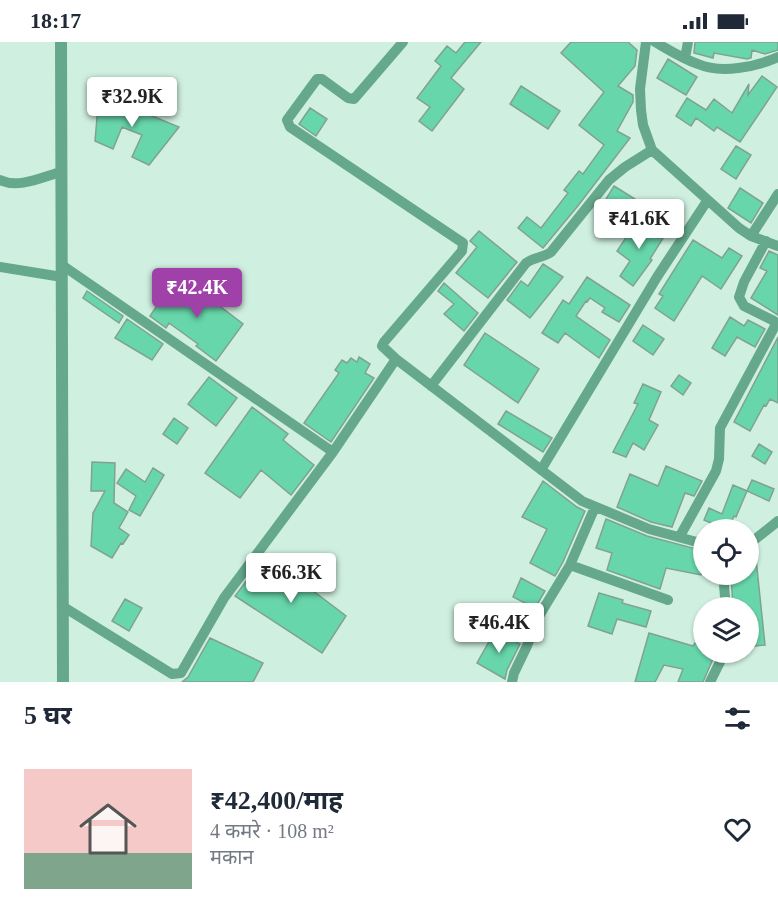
<!DOCTYPE html>
<html lang="hi">
<meta charset="utf-8">
<style>
:root{--surface:#fff;--page:#f2f2f3;--text:#1f2937;--muted:#747a83;--accent:#9f41a9}
body{margin:0;font-family:"Times New Roman","Noto Sans Devanagari",serif;background:var(--page);color:var(--text);height:100vh;display:flex;flex-direction:column;font-size:22px;white-space:nowrap}
*{box-sizing:border-box;margin:0}
p{font-size:20px;color:var(--muted)}
.icon{flex:none;width:33px;height:33px;fill:none;stroke:currentColor;stroke-width:2;stroke-linecap:round;stroke-linejoin:round}
.map{position:relative;height:640px;overflow:hidden}
.side{display:flex;flex-direction:column;background:var(--surface);flex:1}
.side>*{flex:none}
.controls{position:absolute;left:693px;top:477px;display:grid;gap:12px}
.controls a{display:grid;place-items:center;width:66px;height:66px;border-radius:50%;background:var(--surface);box-shadow:0 2px 4px #0004;font-size:30px}
.price{position:absolute;translate:-50% -51px;padding:0 14px;border-radius:6px;background:#fff;color:#222;font-size:20px;line-height:39px;filter:drop-shadow(0 2px 3px #0008)}
.price::after{content:'';position:absolute;left:50%;top:36px;width:18px;height:14px;margin-left:-9px;background:inherit;clip-path:polygon(0 0,100% 0,50% 100%)}
.price.selected{background:var(--accent);color:#fff}
ul{padding:0;list-style:none}
li{display:flex;align-items:center;gap:18px;height:150px;padding:0 24px}
li span{display:grid;place-items:center;flex:none;width:168px;height:120px;border-radius:0px;color:#555}
li>.icon{margin-inline-start:auto}
span .icon{width:72px;height:72px;fill:#fffc;stroke-width:1}
li b{font-size:26px}
h2{display:flex;justify-content:space-between;align-items:center;height:72px;padding:0 24px;font-size:26px}
.status{display:flex;justify-content:space-between;align-items:center;height:42px;padding:0 30px;background:var(--surface);direction:ltr}
.status svg{height:16px;fill:currentColor}
.map>svg:first-child{display:block}
</style>
<div class="status"><b>18:17</b><svg viewBox="0 0 49 12"><path d="M0 12V9h3v3zM5 12V6h3v6zM10 12V3h3v9zM15 12V0h3v12zM26 1h20v11H26zM47 4h2v5h-2z"/></svg></div>
<div class="map">
<svg width="778" height="640" viewBox="0 0 778 640">
<rect width="100%" height="100%" fill="#cff0e0"/>
<path fill="#68d6ab" stroke="#81a192" stroke-width="1.5" d="M465,0H481L451,36L464,47L432,89L419,79L430,65L417,56L441,24L435,19L447,4L456,11Z
M571,0H628L637,8L635,24L618,44L633,53V60L617,89L630,96L577,165L543,206L518,186L527,175L541,186L568,151L564,148L579,129L583,132L604,103L579,83L604,50L561,11Z
M695,0H778V8L765,12L752,8L751,16L747,17L714,11L713,16L694,11Z
M668,17L697,35L686,53L657,36Z
M762,34L777,45L740,100L717,85L714,89L696,76L691,84L676,74L687,56L706,68L714,57L732,71L749,42L748,53Z
M521,44L560,69L548,87L510,62Z
M99,52L179,85L149,123L132,115L142,93L122,85L113,107L95,99Z
M310,66L327,77L316,94L299,82Z
M736,104L751,113L736,137L721,127Z
M614,144L643,162L634,176L606,157Z
M740,146L763,161L751,181L728,166Z
M639,176L665,193L650,217L652,218L633,244L620,234L630,219L617,209Z
M479,189L517,220L488,256L456,231L477,205L470,199Z
M693,198L722,216L729,206L742,214L721,247L702,234L674,279L655,266L663,254L659,252Z
M769,209L778,213V273L751,256L767,229L760,226Z
M543,222L563,235L530,276L507,258L521,239L528,244Z
M587,235L630,263L619,280L602,270L605,266L590,256L587,260L586,259L576,274L610,298L599,316L565,291L558,301L542,291L563,258L569,262Z
M175,237L194,250L196,246L243,282L216,319L196,304L198,302L169,281L166,286L150,274Z
M444,241L478,271L464,289L444,272L454,262L438,249Z
M87,249L123,274L119,281L83,256Z
M730,275L744,284L748,278L765,287L755,305L737,295L725,314L712,306Z
M127,277L163,302L152,318L115,296Z
M643,283L664,297L653,313L633,299Z
M485,291L539,327L518,361L464,323Z
M778,295V361L770,357L766,364L764,363L750,389L734,380Z
M359,315L370,322L365,331L374,336L331,400L304,381L339,331L335,328L342,318L347,321L351,316L357,320Z
M679,333L691,341L683,353L671,344Z
M209,335L237,356L216,384L188,362Z
M643,342L661,350L649,378L658,383L644,408L633,401L626,415L613,410L638,362L634,361Z
M252,365L288,392L283,398L314,423L291,453L261,428L240,456L205,431Z
M506,369L552,396L543,410L498,382Z
M174,376L188,386L177,402L163,392Z
M759,402L772,410L765,422L752,414Z
M92,420L115,421L114,461L128,470L119,486L129,493L123,502L121,501L112,516L91,504L93,471L105,449H91Z
M666,424L702,439L694,454L685,451L672,485L651,480L617,465L630,432L658,444Z
M153,426L164,433L140,474L129,468L136,454L117,441L126,427L145,440Z
M752,438L774,447L769,459L747,449Z
M543,439L577,465L585,469L563,520L555,534L530,521L547,487L522,475Z
M733,443L747,449L736,475L734,474L728,488L704,478L709,466L722,472Z
M606,477L647,494L704,509V525L701,533L666,526L660,547L607,528L612,511L596,506Z
M755,507L765,603L748,605V566H733L731,532H748V510Z
M266,513L346,574L322,611L235,554Z
M521,536L545,549L535,566L513,555Z
M599,551L623,558L622,561L651,569L646,585L617,577L612,592L588,584Z
M125,557L142,566L129,589L112,579Z
M495,589L520,602L507,628L505,637L477,621Z
M649,591L693,604L695,601L704,603V610H716L703,640H678L683,627L664,623L655,640H635Z
M210,596L263,621L253,640H182L188,635Z"/>
<g fill="none" stroke-linecap="round" stroke-linejoin="round">
<path stroke="#65a88c" stroke-width="10" d="M646,0L640,47L641,68L643,83L652,108L739,186L751,194L778,204
M655,0C669,8 683,17 698,22C721,32 756,25 778,15
M685,16L688,0
M0,138C19,147 42,135 61,130
M751,194L778,152
M62,223L333,410
M0,225L62,235
M396,317L382,304L384,300L462,209L463,201L290,85L287,78L317,37H322L348,56L354,57L403,0
M431,344L526,221C534,215 543,216 551,210L609,138L625,125L652,108
M541,428L657,235L707,159
M680,494L716,429L719,417L720,386L776,282L774,279L744,264L739,255L744,240L766,199
M748,503L778,479
M570,523L668,558
M723,532L726,566
M62,564L172,632L181,631L224,556L333,410L396,317L582,459L649,487L704,502
M512,640L514,631L527,604L536,579L570,523L595,465
M710,640L725,610"/>
<path stroke="#65a88c" stroke-width="12" d="M61,0L63,640"/>
</g>
</svg>
<div class="controls">
<a><svg class="icon" aria-label="locate" viewBox="0 0 24 24"><circle cx="12" cy="12" r="6"/><path d="M12 2v4M12 18v4M2 12h4M18 12h4"/></svg></a>
<a><svg class="icon" aria-label="layers" viewBox="0 0 24 24"><path d="M12 4l9 5-9 5-9-5zM3 14l9 5 9-5"/></svg></a>
</div>
<b class="price" style="left:132px;top:86px">₹32.9K</b>
<b class="price" style="left:639px;top:208px">₹41.6K</b>
<b class="price selected" style="left:197px;top:277px">₹42.4K</b>
<b class="price" style="left:291px;top:562px">₹66.3K</b>
<b class="price" style="left:499px;top:612px">₹46.4K</b>
</div>
<section class="side">
<h2>5 घर<svg class="icon" aria-label="filters" viewBox="0 0 24 24"><path d="M4 7h16M4 17h16"/><circle cx="9" cy="7" r="2"/><circle cx="15" cy="17" r="2"/></svg></h2>
<ul>
<li><span style="background:linear-gradient(#f6c9c9 70%,#7fa58c 0)"><svg class="icon" aria-label="home" viewBox="0 0 24 24"><path d="M3 11l9-7 9 7M6 9v11h12V9"/></svg></span><div><b>₹42,400/माह</b><p>4 कमरे · 108 m²</p><p>मकान</p></div><svg class="icon" aria-label="heart" viewBox="0 0 24 24"><path d="M12 20l-8-8c-3-5 5-10 8-4 3-6 11-1 8 4z"/></svg></li>
</ul>
</section>
